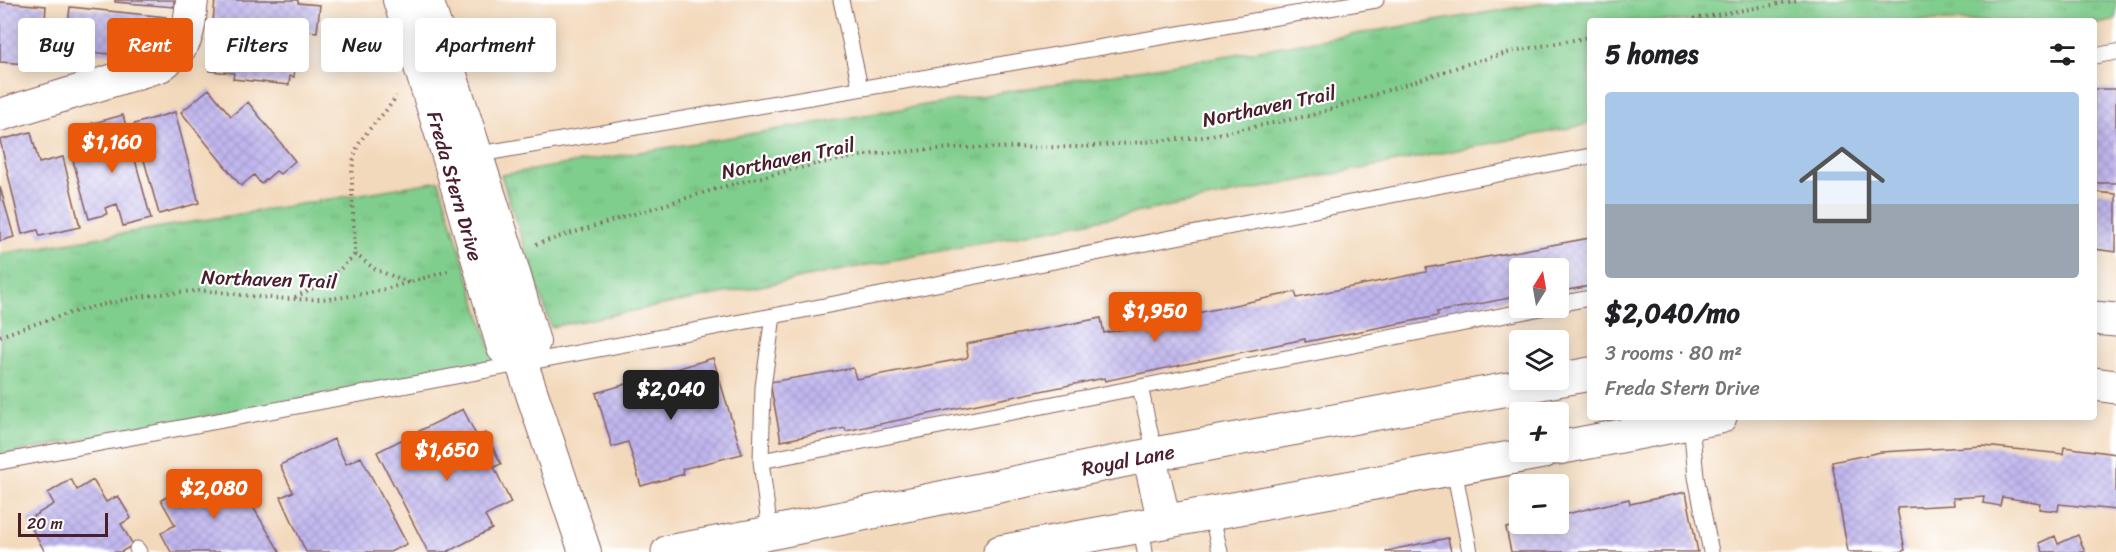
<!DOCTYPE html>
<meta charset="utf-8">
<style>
:root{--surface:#fff;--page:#f6f6f6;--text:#202124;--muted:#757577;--accent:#ea580c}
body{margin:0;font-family:Sriracha,sans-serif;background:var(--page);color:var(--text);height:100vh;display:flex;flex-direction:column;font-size:22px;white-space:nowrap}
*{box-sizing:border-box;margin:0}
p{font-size:20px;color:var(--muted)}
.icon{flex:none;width:33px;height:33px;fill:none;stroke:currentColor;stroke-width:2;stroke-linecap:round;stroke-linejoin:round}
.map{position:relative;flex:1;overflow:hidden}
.panel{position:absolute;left:1587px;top:18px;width:510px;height:402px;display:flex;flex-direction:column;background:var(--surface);border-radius:6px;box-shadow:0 3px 15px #0003}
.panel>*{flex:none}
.banner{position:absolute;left:18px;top:18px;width:570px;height:54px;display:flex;gap:12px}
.needle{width:39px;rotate:11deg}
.fabs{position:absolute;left:1509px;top:258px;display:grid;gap:12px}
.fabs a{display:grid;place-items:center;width:60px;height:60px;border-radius:6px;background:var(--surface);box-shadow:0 3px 15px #0003;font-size:30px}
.scale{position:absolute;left:18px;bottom:15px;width:90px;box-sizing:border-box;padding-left:6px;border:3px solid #4a1f2b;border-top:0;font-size:16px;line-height:21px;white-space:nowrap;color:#4a1f2b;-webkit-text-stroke:4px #fff;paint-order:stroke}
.price{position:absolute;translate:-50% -51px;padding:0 14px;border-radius:6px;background:var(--accent);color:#fff;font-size:20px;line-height:39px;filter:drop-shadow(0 2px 3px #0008)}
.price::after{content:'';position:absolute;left:50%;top:36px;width:18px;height:14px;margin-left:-9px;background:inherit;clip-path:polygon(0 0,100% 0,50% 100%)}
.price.on{background:#222;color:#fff}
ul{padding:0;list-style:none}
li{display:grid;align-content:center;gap:12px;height:318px;padding:0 18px}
li span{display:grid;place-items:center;height:186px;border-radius:6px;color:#555}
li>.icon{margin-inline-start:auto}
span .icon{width:108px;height:108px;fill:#fffc;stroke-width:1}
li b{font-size:26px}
h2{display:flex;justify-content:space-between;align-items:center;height:72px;padding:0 18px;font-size:26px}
.pill{padding:0 21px;border-radius:6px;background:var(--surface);box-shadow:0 3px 15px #0003;font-size:21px;line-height:54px}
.pill.on{background:var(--accent);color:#fff}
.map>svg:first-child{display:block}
</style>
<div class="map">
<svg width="2116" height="552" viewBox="0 0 2116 552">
<defs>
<pattern id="grass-tufts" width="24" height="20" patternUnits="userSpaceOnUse" patternTransform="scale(1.5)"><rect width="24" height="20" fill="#80ce8d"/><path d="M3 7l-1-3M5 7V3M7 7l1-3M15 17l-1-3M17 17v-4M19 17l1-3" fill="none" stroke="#70b07a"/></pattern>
<pattern id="building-cross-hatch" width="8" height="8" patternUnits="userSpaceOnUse" patternTransform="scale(1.5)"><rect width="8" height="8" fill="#c0b6ee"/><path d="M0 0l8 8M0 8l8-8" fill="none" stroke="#a69ccc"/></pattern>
</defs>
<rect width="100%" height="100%" fill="#fff"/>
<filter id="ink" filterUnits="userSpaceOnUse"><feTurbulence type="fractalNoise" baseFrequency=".0167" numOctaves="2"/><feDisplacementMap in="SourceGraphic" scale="12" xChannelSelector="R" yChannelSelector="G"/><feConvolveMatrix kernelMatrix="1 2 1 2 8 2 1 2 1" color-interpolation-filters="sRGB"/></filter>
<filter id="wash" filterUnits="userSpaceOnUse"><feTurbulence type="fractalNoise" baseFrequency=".008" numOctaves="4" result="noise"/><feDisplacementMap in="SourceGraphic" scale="24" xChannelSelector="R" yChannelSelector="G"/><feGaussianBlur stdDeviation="1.35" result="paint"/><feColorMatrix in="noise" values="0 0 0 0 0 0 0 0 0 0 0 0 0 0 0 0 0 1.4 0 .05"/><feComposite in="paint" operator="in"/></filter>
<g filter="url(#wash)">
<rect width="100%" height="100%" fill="#f3d9bb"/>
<path fill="url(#grass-tufts)" stroke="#65765c" stroke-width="1.5" d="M1563,0H2116V20L2094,25V21H1590V124L551,327L501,175Z
M439,181L495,363L0,455V254Z"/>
<g id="blocks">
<path fill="url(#building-cross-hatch)" d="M115,0H174V7L115,2Z
M215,0H298V3L320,5L317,32L213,21Z
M0,2L46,6L42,65L0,62Z
M70,7L166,17L162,52L135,49L134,56L77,51L79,33L67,32Z
M212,32L308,41L305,67L295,66L294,77L290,76L289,85L233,79L234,73L209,71Z
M209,89L231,116L248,102L295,161L280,174L276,171L261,184L254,175L241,186L181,112Z
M2094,89H2116V183H2094Z
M175,112L199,203L159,214L134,124Z
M123,115L151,219L123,226L117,204L105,208L107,214L89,219L71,153L87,149L89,157L99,155L90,124Z
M31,132L39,163L63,157L80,227L40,236L38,230L22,234L0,140Z
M0,187L14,237L0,241Z
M2094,192L2116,194V252L2094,249Z
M1590,238V286L1562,291V288H1558V268H1520V296L1437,312L1438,316L1305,342V339L1105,381L1104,378L846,431L845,428L781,441L770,382L853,368L856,379L966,358L968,356L966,344L1101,318L1104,333L1295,292L1297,298L1426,272V268Z
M713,358L742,454L682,469L684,474L641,486L628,442L612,447L596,393Z
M463,409L477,437L485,433L501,464L494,467L511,503L485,516L492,529L447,552H428L377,452Z
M334,439L346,464L361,457L407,544L390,552H306L281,497L293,492L280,465Z
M1983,446L2063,454L2064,447L2116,454V510L2059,504L2058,511L2039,509L2040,503L2002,497L2000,506L1983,503L1984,496L1953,498L1954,505L1897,508L1905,550L1900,552H1848L1832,462L1881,452Z
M213,470L227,495L241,487L280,552H171L161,533L175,525L161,500Z
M71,479L77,490L93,480L106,502L118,496L131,518L121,524L133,545L121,552H45L27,520L54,504L48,493Z
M1686,492L1698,552H1511L1506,528L1526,524H1558V516L1629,499L1630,504Z
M2078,535L2085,552H2043L2039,543L2055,536L2058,544Z
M1448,538L1451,552H1386V551Z"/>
</g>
</g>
<g filter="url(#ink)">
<use href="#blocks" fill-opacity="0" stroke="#85605d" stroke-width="1.5"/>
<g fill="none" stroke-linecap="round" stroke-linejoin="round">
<defs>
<path id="service" d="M841,0L860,87
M2094,56L2116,52
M474,155L1376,0
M1558,304L1590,298
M1140,387L1541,308
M1691,423L1696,477L1711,552
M761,461L1140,387L1155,454
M0,462L773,316L1590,156
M1454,469L1470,552
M1211,512L1220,552
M1141,526L1145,552
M770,533L761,461L763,387L773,316
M137,549L139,552"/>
<path id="minor" d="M399,0L449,159L503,348L522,364L585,552
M427,0L508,253L534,342L522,364
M0,115L160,66C190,45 188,34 192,0"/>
<path id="secondary" d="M2094,318L2116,320
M2094,384L2116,387
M1558,448L1720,417
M1149,455L1164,521
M668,552L770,533L1155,454L1590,374
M1000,552L1543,452"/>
</defs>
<use href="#service" stroke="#85605d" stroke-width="17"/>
<use href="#minor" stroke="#85605d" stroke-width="34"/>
<use href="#secondary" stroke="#85605d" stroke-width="35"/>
<path stroke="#85605d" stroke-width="4" stroke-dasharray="1.5 4.5" stroke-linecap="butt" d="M1682,21L1800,0
M536,244L729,185L816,164L873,154L952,148L1082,147L1202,137L1313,115L1467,64L1514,51L1590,37
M355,254L376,270L409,282
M295,297C319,286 338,274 355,254C355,228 347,170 357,148C366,128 386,115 396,96
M0,336C65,313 131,293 200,291C214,290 228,293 241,295C267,298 294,300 319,299C363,298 406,283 448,271"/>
<use href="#service" stroke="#fff" stroke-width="15"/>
<use href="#minor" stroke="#fff" stroke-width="32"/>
<use href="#secondary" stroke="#fff" stroke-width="33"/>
</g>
</g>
<g text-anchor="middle" stroke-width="4.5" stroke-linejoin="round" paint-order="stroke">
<g font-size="20" fill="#4a1f2b" stroke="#fff">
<text transform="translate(1269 106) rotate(-12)" y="7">Northaven Trail</text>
<text transform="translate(788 158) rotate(-12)" y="7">Northaven Trail</text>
<text transform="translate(455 186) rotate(74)" y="7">Freda Stern Drive</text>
<text transform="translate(269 279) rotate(2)" y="7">Northaven Trail</text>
<text transform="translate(1128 460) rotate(-11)" y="7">Royal Lane</text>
</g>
</g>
</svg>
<div class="fabs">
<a><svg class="needle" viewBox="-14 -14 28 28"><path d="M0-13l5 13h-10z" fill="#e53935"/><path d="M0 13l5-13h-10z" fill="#757577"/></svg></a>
<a><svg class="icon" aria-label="layers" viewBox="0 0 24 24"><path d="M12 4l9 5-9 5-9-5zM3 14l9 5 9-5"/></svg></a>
<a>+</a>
<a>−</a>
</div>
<div class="scale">20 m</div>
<b class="price" style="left:112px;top:174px">$1,160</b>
<b class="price" style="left:1155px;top:343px">$1,950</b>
<b class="price on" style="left:671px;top:421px">$2,040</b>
<b class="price" style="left:447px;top:482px">$1,650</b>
<b class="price" style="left:214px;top:520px">$2,080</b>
<div class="banner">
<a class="pill">Buy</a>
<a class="pill on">Rent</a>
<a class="pill">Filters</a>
<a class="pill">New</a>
<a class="pill">Apartment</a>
</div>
<section class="panel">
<h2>5 homes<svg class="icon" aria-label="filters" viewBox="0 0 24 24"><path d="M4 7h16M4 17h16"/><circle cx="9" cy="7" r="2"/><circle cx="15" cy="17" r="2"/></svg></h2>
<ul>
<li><span style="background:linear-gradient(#a9c7e8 60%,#9aa5b1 0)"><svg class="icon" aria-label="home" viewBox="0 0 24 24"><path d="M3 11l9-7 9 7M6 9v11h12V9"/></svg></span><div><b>$2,040/mo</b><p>3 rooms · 80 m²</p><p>Freda Stern Drive</p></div></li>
</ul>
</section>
</div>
